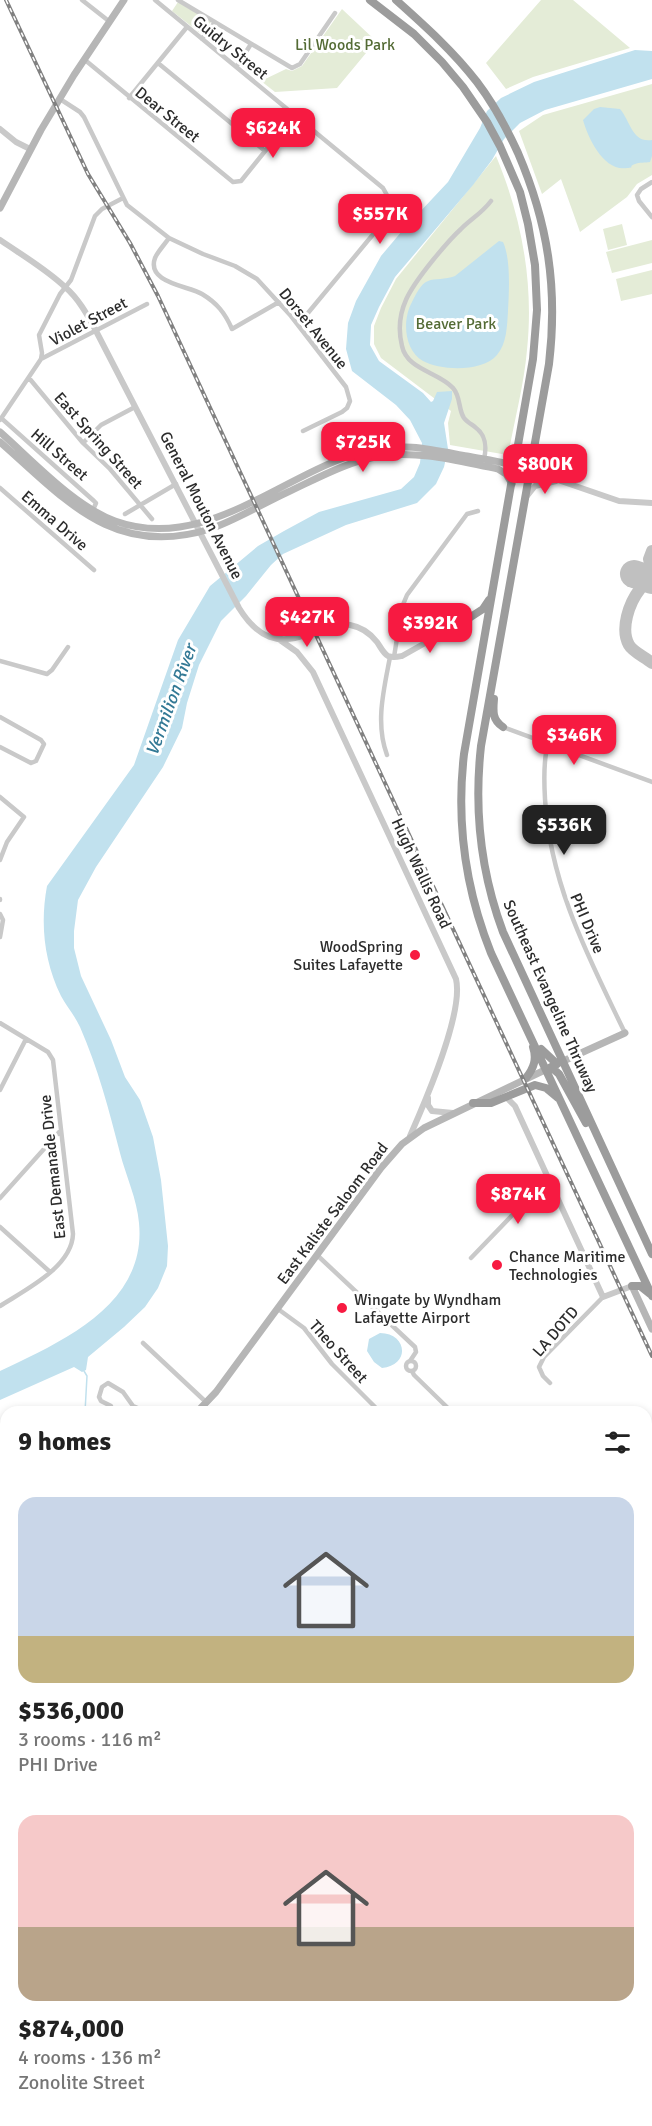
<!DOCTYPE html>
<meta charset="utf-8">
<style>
:root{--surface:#fff;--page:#f6f6f6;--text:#222;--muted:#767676;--accent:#f71a41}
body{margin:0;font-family:Signika,sans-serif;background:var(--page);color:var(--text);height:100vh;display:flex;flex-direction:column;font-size:22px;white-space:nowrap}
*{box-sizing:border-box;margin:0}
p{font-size:20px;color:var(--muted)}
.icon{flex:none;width:33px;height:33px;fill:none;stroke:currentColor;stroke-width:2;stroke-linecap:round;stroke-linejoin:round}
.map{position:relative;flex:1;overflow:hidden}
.drawer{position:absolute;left:0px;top:1406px;width:652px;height:722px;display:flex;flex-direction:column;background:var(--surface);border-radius:18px 18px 0 0;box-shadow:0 3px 9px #0003}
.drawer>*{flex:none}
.price{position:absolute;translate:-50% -51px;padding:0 14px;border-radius:12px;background:var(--accent);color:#fff;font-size:20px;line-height:39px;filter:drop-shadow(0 2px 3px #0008)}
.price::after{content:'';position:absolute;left:50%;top:36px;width:18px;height:14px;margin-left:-9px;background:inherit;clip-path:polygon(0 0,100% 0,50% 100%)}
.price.on{background:#222;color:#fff}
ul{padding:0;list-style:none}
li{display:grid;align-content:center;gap:12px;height:318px;padding:0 18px}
li span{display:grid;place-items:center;height:186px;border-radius:18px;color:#555}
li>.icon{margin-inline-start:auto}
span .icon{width:108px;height:108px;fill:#fffc;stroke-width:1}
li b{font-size:26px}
h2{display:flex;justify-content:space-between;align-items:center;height:72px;padding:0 18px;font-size:26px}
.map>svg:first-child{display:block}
</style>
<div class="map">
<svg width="652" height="2126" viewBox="0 0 652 2126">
<rect width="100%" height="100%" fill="#fff"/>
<path fill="#e4ecd7" d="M541,0H573L630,48L533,77L506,89L486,63Z
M178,2L211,22L201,34L172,11Z
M342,9L376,41L337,88L275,92L261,81L286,69L292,71L302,66Z
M652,84V175L637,184L627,197L580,232L561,179L542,194L519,131L543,115Z
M496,156C522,218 534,284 527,350C524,384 515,418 509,451L502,454L450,445L448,423L451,411L381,358L374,344V326L381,308L396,279Z
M622,224L627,245L608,250L603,229Z
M652,240V263L612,273L606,252Z
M652,270V294L621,301L616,279Z
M6,1683V1741L0,1735V1686Z
M0,1916L6,1921V2002L0,2008Z
M652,2044V2102L646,2097L647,2050Z"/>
<path fill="#c1e1ee" d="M635,50L652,51V79L545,110L520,123L504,139L492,160L473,185L395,277L379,307L371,325L370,345L379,361L423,393L431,402L433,401L437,392L452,391V399L444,423L448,449L444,467L436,484L417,503L346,525L283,554L271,565L246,596L221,621L199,665L187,703L182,728L163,767L96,867L78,900L74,931V948L81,976L111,1040L125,1077L140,1100L153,1137L161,1180L168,1246L167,1266L158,1288L145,1307L124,1327L88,1357L86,1370L82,1372L74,1367L0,1400V1371C61,1342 147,1305 139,1223C137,1199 126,1176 120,1153C109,1110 98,1068 80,1027C75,1016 67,1007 61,996C44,961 40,924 47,886L134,765L178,640L210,586L258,546L284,531L319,512L401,489L414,477L420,463L422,443L410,420L396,405L352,371L346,349L348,323L356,301L381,256L402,231L448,182L480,128L487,111L501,98L534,82Z
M600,107L620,109C631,122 632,143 652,140V156L650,162C645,163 639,162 635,164C627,167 636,167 627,168C604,172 588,138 583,120L594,109Z
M499,241L503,242C511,259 509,292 508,311C507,326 507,343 497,355C483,372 441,371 423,361C404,350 402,320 412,302C415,296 421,283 428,281C435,278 445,280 455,276Z
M380,1333C407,1333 411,1365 382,1368L374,1362L367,1351L369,1339Z"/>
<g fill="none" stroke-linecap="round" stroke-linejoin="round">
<path stroke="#c1e1ee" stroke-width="1.5" d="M84,1371L87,1376L85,1412
M294,2121L297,2126"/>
<path stroke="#c0c0c0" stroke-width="12" d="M652,551L649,559L652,573
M652,582C648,584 642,586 640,589C629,603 620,629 629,645C633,652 645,657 652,663"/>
<path stroke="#c0c0c0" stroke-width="28" d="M634,574L652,580"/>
<path stroke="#c9c9c9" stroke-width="4.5" d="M82,0L110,22
M155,0L383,188L388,197V203L386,214L380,226L298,325
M178,0L292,68L300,64L335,13
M202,39L215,22
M85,60L233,182L241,181L294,115
M158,63L265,151
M237,66L251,44
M129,98L187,27
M60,99L80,112L84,117L127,205L169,238L203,254L235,266L257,279L291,316L346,387L350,401L347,408L342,412L303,431
M652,182L641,189L637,195L639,201L652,217
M169,238C165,244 158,251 155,258C146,283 189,286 202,294C217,303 225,313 232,329L279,302
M41,359L147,304
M29,378L83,443L110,469L152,519
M1,418L94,501L96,503L93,510
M0,420L41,359L42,353L39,335L60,294L71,280L95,216L102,209L123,198
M83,443L101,425L135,407
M484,459C487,446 486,435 475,427C471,424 467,422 464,418C458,409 461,397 453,388C439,372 407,370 402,346C393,310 412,286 433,260C442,249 451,238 461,229C471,219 482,213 491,201
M0,488L94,570
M125,514L176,484
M394,657L402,607L407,595L467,514L478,511
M0,661L47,674L52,670L68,647
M0,717L41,740L44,744L36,761L31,763L0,747
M503,727L652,782
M548,744C543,761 544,782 545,799C550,885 589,958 625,1033
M387,755C375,723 384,689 390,657
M0,797L24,817L7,842L0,860
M0,899V900
M0,914L3,920L0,937
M0,1023L48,1052L53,1060L73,1234C72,1267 25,1290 0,1306
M0,1090L26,1039
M0,1198L61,1130
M0,1227L50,1272
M317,1255L415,1347L416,1352L410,1361
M471,1258L548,1178
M278,1309L304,1328L332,1364L380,1412
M143,1343L207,1403
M406 1366a5 5 0 1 1 10 0a5 5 0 1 1-10 0Z
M412,1371L414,1375L452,1412
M550,1383L543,1376L539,1367L544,1357L603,1297
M112,1412L111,1406L101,1401L99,1397L102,1387L108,1383L123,1392L133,1406L147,1412
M646,1597V1599
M0,1760L6,1753
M646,1853L652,1858
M0,1858L6,1863
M0,2037L6,2030
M415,2121L420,2126
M536,2121L541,2126
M7,2126L12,2121
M105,2126L109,2121
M383,2126L388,2121"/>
<path stroke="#c9c9c9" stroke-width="6" d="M0,129L16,142L30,149
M0,240C22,255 46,269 65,287C78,298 87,314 95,329L239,608C257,637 278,647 310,633C323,628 335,622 350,625C361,627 370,633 377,642C380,646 383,653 388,656C393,658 397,657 402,656L466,620
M529,470L619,501L652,503
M527,496L535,486L556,481
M280,640L297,652L313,672L456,979C464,1013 425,1102 410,1136
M506,1097L515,1106L603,1297L632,1286
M428,1098V1105L432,1111L453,1113
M0,1655L1,1660L6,1664
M646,2114L652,2119"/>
<path stroke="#b6b6b6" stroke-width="7" d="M0,208L41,130L74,75L124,0
M0,432C33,461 74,506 115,521C207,554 284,471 368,450C402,442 434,450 467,456C488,460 509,462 529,470
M0,442C65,499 113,559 210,529C236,520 262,504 288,492C318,478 348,461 381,456C419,450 461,462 498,469L506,474L512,484
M559,1063L625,1033
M632,1286L652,1329
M197,1412L216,1392L381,1168L402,1144L424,1128L549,1068
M0,1501L6,1496"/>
<path stroke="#9c9c9c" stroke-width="8" d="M370,0L414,34L442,62L463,87L487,122L500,146L520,192L528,224L535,265L537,310L533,359L464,754C456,823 465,888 491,953L652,1296
M396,0C425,26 453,51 477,82C493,103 507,129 518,153C548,223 558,288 549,364L481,746C474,809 481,873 503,932L652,1254
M466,620L483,609L489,600
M494,699C493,711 492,720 503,727
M541,1049L557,1064
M551,1067L559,1074L586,1123
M526,1078C534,1068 537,1059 533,1047
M473,1103H491L535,1085L546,1088L558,1098
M632,1286H640L650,1294"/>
<defs>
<path id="rail" d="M6,0L88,174L130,243L158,296L652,1356"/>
</defs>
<use href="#rail" stroke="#818181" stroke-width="4"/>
<use href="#rail" stroke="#fff" stroke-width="1.5" stroke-dasharray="4.5" stroke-linecap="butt"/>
</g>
<g fill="#f71a41" stroke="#fff" stroke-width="2">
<circle cx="415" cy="955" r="6"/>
<circle cx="497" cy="1265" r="6"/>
<circle cx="342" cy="1308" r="6"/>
</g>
<g text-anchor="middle" stroke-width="6" stroke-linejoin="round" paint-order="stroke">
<g font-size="16" fill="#546b35" stroke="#fff">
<text x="345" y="50">Lil Woods Park</text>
<text x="456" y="329">Beaver Park</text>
</g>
<g font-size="16" fill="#2c2c2c" stroke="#fff">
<text transform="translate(231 47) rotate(39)" y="6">Guidry Street</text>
<text transform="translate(168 114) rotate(39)" y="6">Dear Street</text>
<text transform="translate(88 321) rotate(-28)" y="6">Violet Street</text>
<text transform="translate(314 328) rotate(51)" y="6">Dorset Avenue</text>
<text transform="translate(99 440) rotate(48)" y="6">East Spring Street</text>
<text transform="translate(60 454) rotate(41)" y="6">Hill Street</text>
<text transform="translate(202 505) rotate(63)" y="6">General Mouton Avenue</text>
<text transform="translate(55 520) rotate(41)" y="6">Emma Drive</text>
<text transform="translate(422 873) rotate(65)" y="6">Hugh Wallis Road</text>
<text transform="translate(588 923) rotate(67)" y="6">PHI Drive</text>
<text transform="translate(551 996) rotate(66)" y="6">Southeast Evangeline Thruway</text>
<text transform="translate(52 1167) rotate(-96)" y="6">East Demanade Drive</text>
<text transform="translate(332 1213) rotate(-53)" y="6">East Kaliste Saloom Road</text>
<text transform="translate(555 1331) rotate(-49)" y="6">LA DOTD</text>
<text transform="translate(339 1351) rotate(48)" y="6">Theo Street</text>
</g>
<g font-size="16" fill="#2c2c2c" stroke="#fff" text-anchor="start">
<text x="403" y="952" text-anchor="end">WoodSpring<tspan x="403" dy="18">Suites Lafayette</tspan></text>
<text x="509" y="1262">Chance Maritime<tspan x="509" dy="18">Technologies</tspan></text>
<text x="354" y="1305">Wingate by Wyndham<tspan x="354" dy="18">Lafayette Airport</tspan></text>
</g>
<g font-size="18" font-style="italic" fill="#337995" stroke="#fff">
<text transform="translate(171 700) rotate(-70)" y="6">Vermilion River</text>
</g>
</g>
</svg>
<b class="price" style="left:273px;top:159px">$624K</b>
<b class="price" style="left:380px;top:245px">$557K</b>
<b class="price" style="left:363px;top:473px">$725K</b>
<b class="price" style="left:545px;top:495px">$800K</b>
<b class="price" style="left:307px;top:648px">$427K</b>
<b class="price" style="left:430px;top:654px">$392K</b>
<b class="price" style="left:574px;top:766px">$346K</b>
<b class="price on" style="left:564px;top:856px">$536K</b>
<b class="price" style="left:518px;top:1225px">$874K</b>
<section class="drawer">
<h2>9 homes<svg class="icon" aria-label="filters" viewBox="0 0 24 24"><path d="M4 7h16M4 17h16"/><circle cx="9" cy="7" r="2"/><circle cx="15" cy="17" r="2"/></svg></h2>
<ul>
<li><span style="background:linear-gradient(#c9d6e8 75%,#c2b280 0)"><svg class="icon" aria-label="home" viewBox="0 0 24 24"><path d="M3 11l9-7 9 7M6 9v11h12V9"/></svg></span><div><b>$536,000</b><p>3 rooms · 116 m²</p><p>PHI Drive</p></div></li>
<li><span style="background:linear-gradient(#f6c9c9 60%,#b9a48a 0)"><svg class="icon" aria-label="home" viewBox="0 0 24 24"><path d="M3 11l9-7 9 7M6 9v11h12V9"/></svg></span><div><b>$874,000</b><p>4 rooms · 136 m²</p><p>Zonolite Street</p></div></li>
</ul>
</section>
</div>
